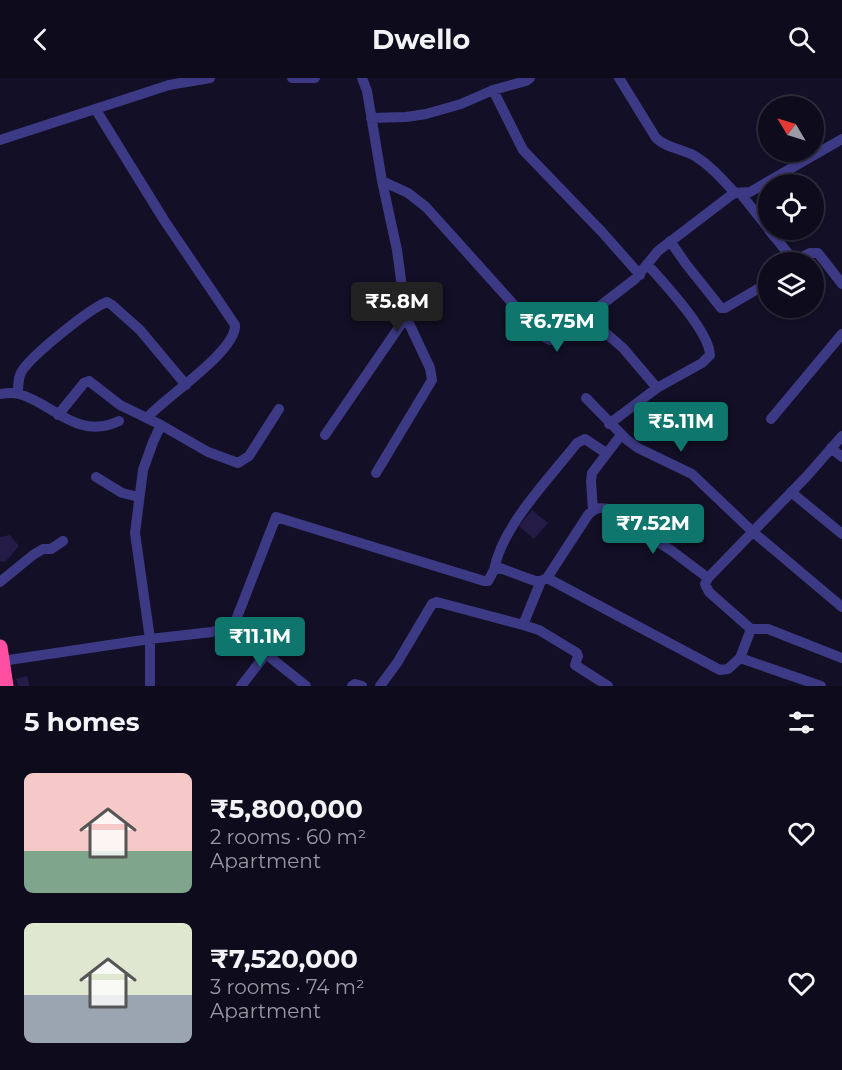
<!DOCTYPE html>
<meta charset="utf-8">
<style>
:root{--surface:#0e0b1c;--page:#1c1929;--text:#f1f3f6;--muted:#9b9ba3;--line:#2e2b3b;--accent:#0f766e}
body{margin:0;font-family:Montserrat,sans-serif;background:var(--page);color:var(--text);height:100vh;display:flex;flex-direction:column;font-size:22px;white-space:nowrap}
*{box-sizing:border-box;margin:0}
p{font-size:20px;color:var(--muted)}
.icon{flex:none;width:33px;height:33px;fill:none;stroke:currentColor;stroke-width:2;stroke-linecap:round;stroke-linejoin:round}
.map{position:relative;height:608px;overflow:hidden}
.panel{display:flex;flex-direction:column;background:var(--surface);flex:1}
.panel>*{flex:none}
.needle{width:39px;rotate:308deg}
.fabs{position:absolute;left:758px;top:18px;display:grid;gap:12px}
.fabs a{display:grid;place-items:center;width:66px;height:66px;border-radius:50%;background:var(--surface);box-shadow:0 2px 4px #0004,0 0 0 2px var(--line);font-size:30px}
.price{position:absolute;translate:-50% -51px;padding:0 14px;border-radius:6px;background:var(--accent);color:#fff;font-size:20px;line-height:39px;filter:drop-shadow(0 2px 3px #0008)}
.price::after{content:'';position:absolute;left:50%;top:36px;width:18px;height:14px;margin-left:-9px;background:inherit;clip-path:polygon(0 0,100% 0,50% 100%)}
.price.active{background:#222;color:#fff}
ul{padding:0;list-style:none}
li{display:flex;align-items:center;gap:18px;height:150px;padding:0 24px}
li span{display:grid;place-items:center;flex:none;width:168px;height:120px;border-radius:9px;color:#555}
li>.icon{margin-inline-start:auto}
span .icon{width:72px;height:72px;fill:#fffc;stroke-width:1}
li b{font-size:26px}
h2{display:flex;justify-content:space-between;align-items:center;height:72px;padding:0 24px;font-size:26px}
header{display:flex;justify-content:space-between;align-items:center;height:78px;padding:0 24px;background:var(--surface);font-size:27px;font-weight:700}
.map>svg:first-child{display:block}
</style>
<header><svg class="icon" aria-label="back" viewBox="0 0 24 24"><path d="M15 5l-7 7 7 7"/></svg>Dwello<svg class="icon" aria-label="search" viewBox="0 0 24 24"><circle cx="10" cy="10" r="6"/><path d="M15 15l6 6"/></svg></header>
<div class="map">
<svg width="842" height="608" viewBox="0 0 842 608">
<rect width="100%" height="100%" fill="#130f26"/>
<path fill="#241b47" d="M532,432L548,445L534,461L519,448Z
M10,457L19,468L6,483L0,484V459Z
M27,598L30,608H18L16,601Z"/>
<g fill="none" stroke-linecap="round" stroke-linejoin="round">
<path stroke="#3d3a85" stroke-width="10" d="M292,0H315
M362,0L367,13L382,103L408,115L426,129L542,258L550,262L561,258L635,201L658,173L730,118L735,115L750,114L842,61
M619,0L656,60C666,70 683,71 695,78C711,88 723,102 735,115
M493,12L523,72L602,154L640,197
M96,32L164,142L235,247C237,273 164,320 147,340
M371,40L406,39L426,36L461,26L493,12L526,3L530,0
M0,62L169,7L210,0
M740,115L768,150
M769,152L795,184
M670,163L686,186L721,230H725L768,205
M794,183L810,175H818L842,206
M586,238L623,270L657,310
M0,316C6,315 13,314 19,316C53,325 77,363 119,343
M18,316C18,308 18,299 22,293C31,278 90,230 107,224L112,227L140,252L186,307
M586,320L626,361L638,370L692,396L753,454L842,529
M58,337L84,305L89,303L120,327L161,347L208,374L238,385L249,378L279,331
M771,341L842,256
M609,346L657,310L702,285L710,277C709,253 664,205 647,186
M325,357L406,239
M831,370L842,379
M376,395L432,302L430,290L406,239L397,172L382,103
M96,399L122,415L139,419
M791,414L842,456
M593,432L591,403L592,395L621,357
M494,492C502,448 549,401 577,365L585,361L606,375
M547,500L588,437C594,430 599,429 608,431L672,473L708,500L705,506L709,514L751,551L740,580
M708,500L807,398L842,358
M0,504L33,477L43,471H51L63,463
M234,547L266,576L306,608
M523,547L539,552L577,575L578,578L575,587L608,608
M751,551H768L842,580
M2,583L150,561L212,554L234,547L276,439L484,503H488L494,492L500,490L535,503H541L547,500L720,592L728,591L740,580L821,608
M150,608V561L135,455L143,392L153,364L161,347
M241,608L266,576
M352,608L355,606L362,608
M380,608L397,585L432,526L437,524L523,547L541,503"/>
<path stroke="#ff4fa3" stroke-width="15" d="M0,569L6,608"/>
</g>
</svg>
<div class="fabs">
<a><svg class="needle" viewBox="-14 -14 28 28"><path d="M0-13l5 13h-10z" fill="#e53935"/><path d="M0 13l5-13h-10z" fill="#9b9ba3"/></svg></a>
<a><svg class="icon" aria-label="locate" viewBox="0 0 24 24"><circle cx="12" cy="12" r="6"/><path d="M12 2v4M12 18v4M2 12h4M18 12h4"/></svg></a>
<a><svg class="icon" aria-label="layers" viewBox="0 0 24 24"><path d="M12 4l9 5-9 5-9-5zM3 14l9 5 9-5"/></svg></a>
</div>
<b class="price active" style="left:397px;top:255px">₹5.8M</b>
<b class="price" style="left:557px;top:275px">₹6.75M</b>
<b class="price" style="left:681px;top:375px">₹5.11M</b>
<b class="price" style="left:653px;top:477px">₹7.52M</b>
<b class="price" style="left:260px;top:590px">₹11.1M</b>
</div>
<section class="panel">
<h2>5 homes<svg class="icon" aria-label="filters" viewBox="0 0 24 24"><path d="M4 7h16M4 17h16"/><circle cx="9" cy="7" r="2"/><circle cx="15" cy="17" r="2"/></svg></h2>
<ul>
<li><span style="background:linear-gradient(#f6c9c9 65%,#7fa58c 0)"><svg class="icon" aria-label="home" viewBox="0 0 24 24"><path d="M3 11l9-7 9 7M6 9v11h12V9"/></svg></span><div><b>₹5,800,000</b><p>2 rooms · 60 m²</p><p>Apartment</p></div><svg class="icon" aria-label="heart" viewBox="0 0 24 24"><path d="M12 20l-8-8c-3-5 5-10 8-4 3-6 11-1 8 4z"/></svg></li>
<li><span style="background:linear-gradient(#dfe7d0 60%,#9aa5b1 0)"><svg class="icon" aria-label="home" viewBox="0 0 24 24"><path d="M3 11l9-7 9 7M6 9v11h12V9"/></svg></span><div><b>₹7,520,000</b><p>3 rooms · 74 m²</p><p>Apartment</p></div><svg class="icon" aria-label="heart" viewBox="0 0 24 24"><path d="M12 20l-8-8c-3-5 5-10 8-4 3-6 11-1 8 4z"/></svg></li>
</ul>
</section>
